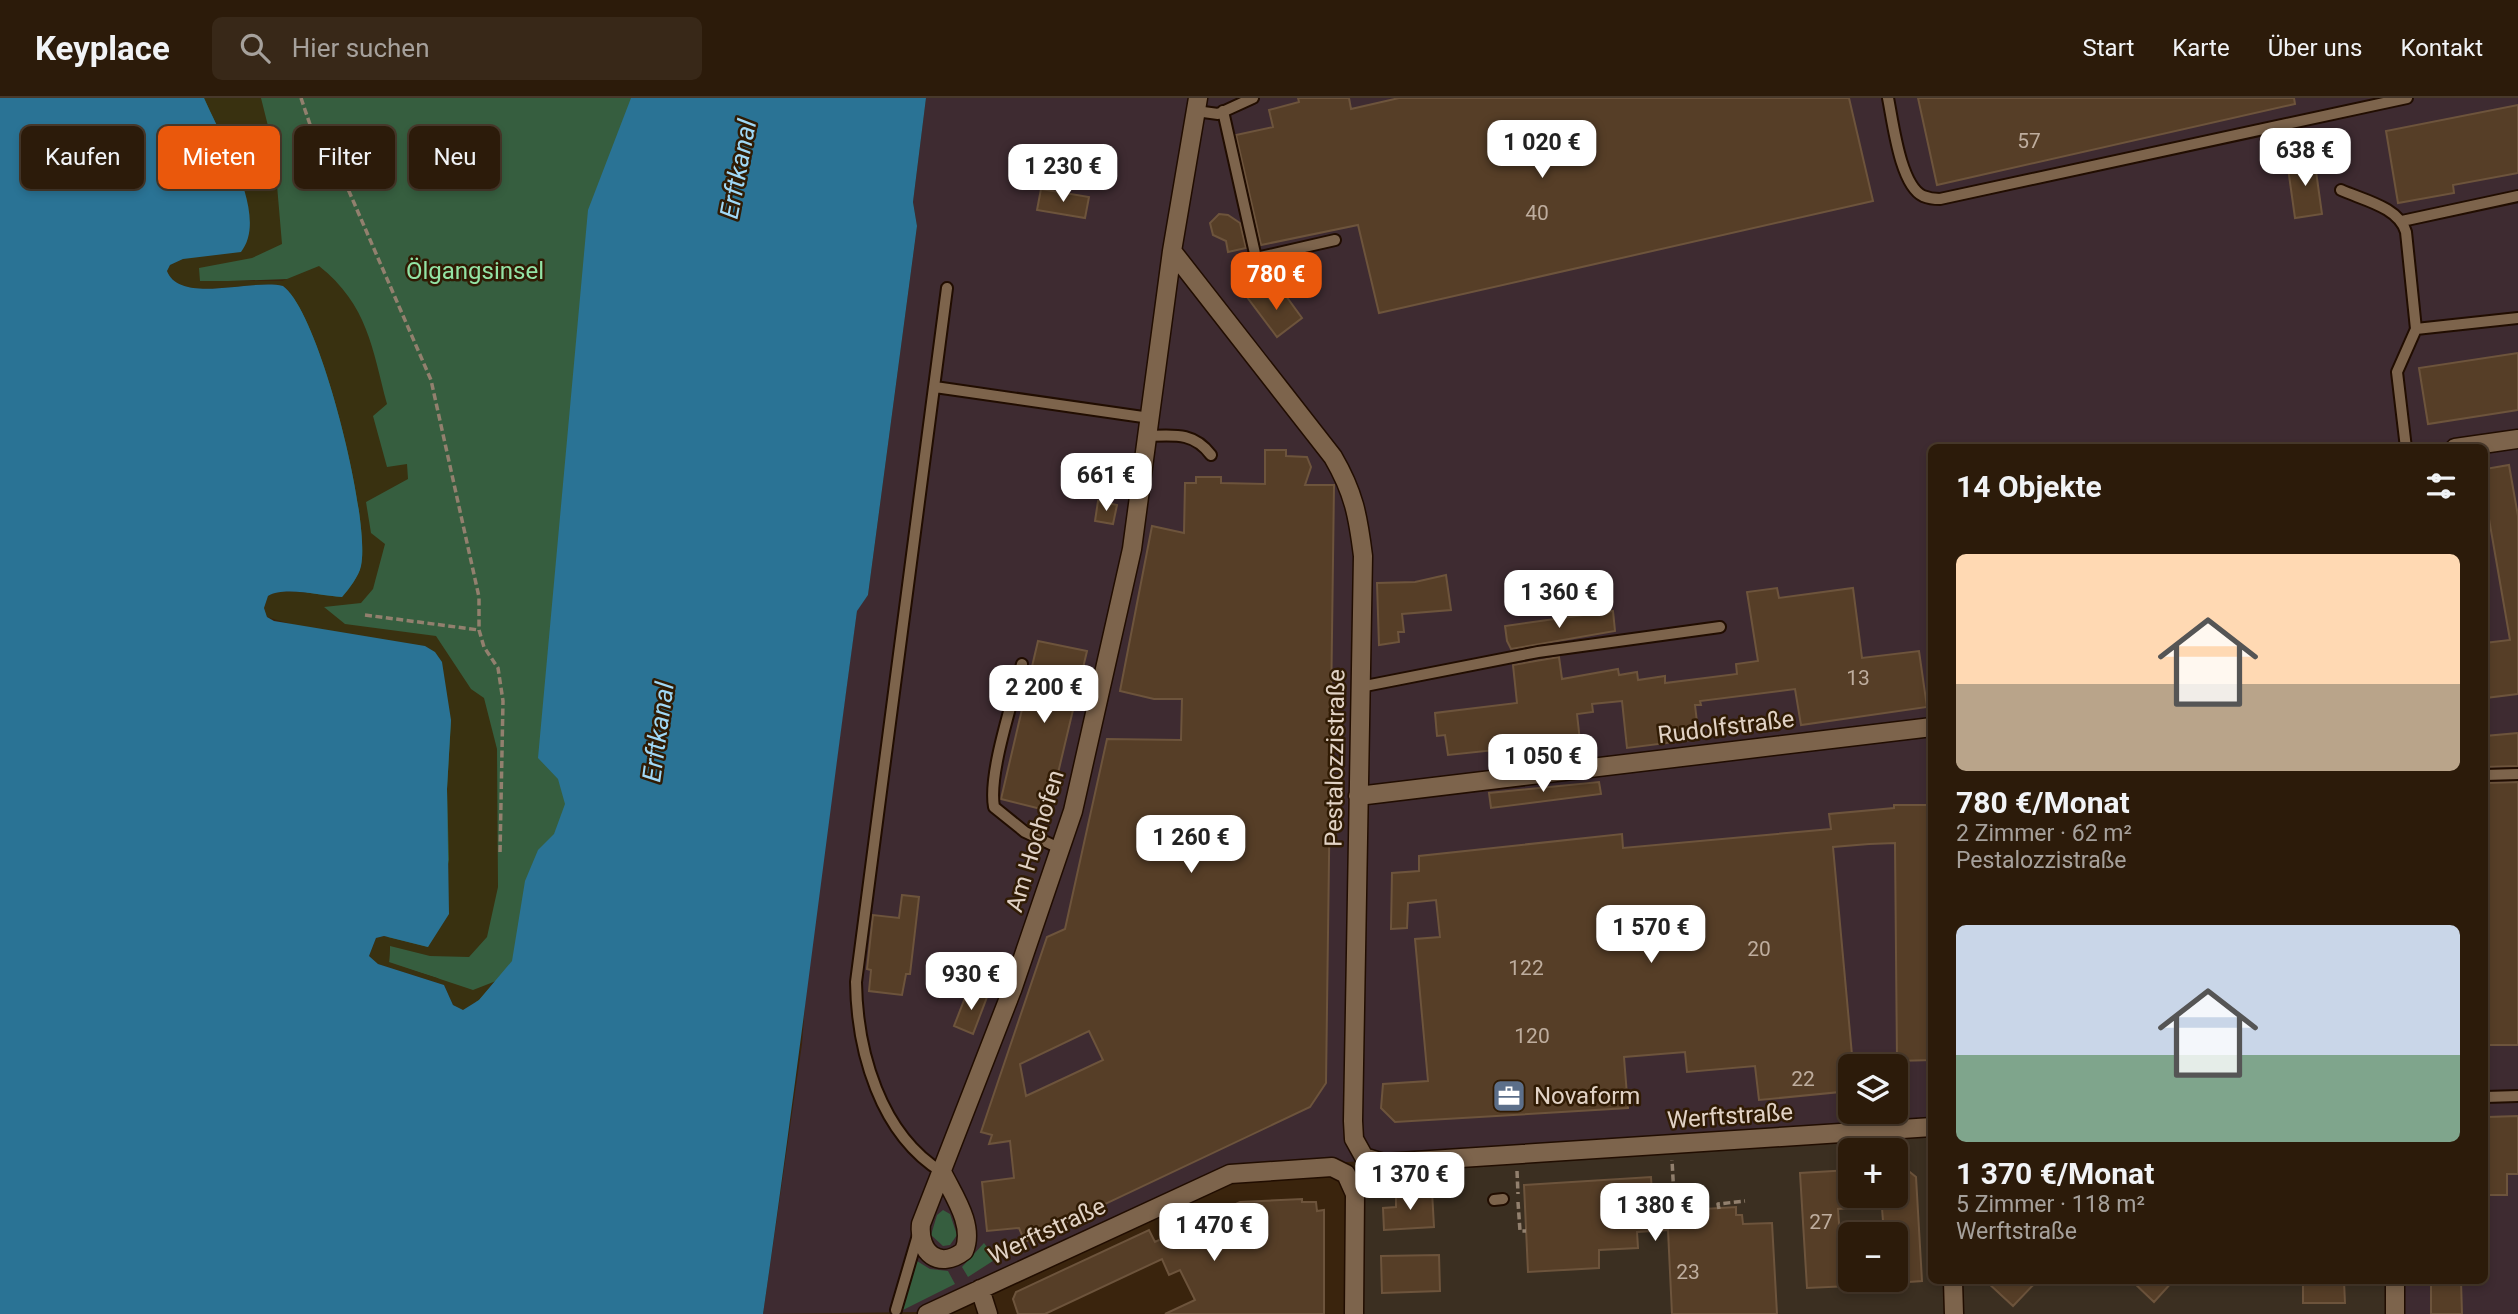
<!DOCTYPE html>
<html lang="de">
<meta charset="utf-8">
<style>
:root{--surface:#2c1b0a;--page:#382818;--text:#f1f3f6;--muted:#a6a19c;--line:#48392b;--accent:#ea580c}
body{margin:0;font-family:Roboto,sans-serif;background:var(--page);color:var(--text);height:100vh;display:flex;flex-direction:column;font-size:26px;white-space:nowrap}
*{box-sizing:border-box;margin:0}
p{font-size:23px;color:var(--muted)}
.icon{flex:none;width:38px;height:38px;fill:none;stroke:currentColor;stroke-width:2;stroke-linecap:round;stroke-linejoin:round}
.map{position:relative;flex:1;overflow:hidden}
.drawer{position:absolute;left:1928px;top:346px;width:560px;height:840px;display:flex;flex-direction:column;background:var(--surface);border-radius:10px;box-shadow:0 4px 10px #0003,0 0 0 2px var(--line)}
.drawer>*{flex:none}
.guide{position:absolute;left:21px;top:28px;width:665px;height:63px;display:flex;gap:14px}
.fabs{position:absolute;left:1838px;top:956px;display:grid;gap:14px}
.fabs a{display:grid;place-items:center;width:70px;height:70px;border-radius:10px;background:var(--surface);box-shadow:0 4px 10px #0003,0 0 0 2px var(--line);font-size:35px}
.price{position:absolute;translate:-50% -60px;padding:0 16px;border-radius:14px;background:#fff;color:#222;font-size:23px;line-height:46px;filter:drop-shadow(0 2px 4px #0008)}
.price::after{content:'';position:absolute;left:50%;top:42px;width:21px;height:16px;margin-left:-10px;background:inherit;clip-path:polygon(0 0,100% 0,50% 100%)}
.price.selected{background:var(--accent);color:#fff}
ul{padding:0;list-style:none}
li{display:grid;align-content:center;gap:14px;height:371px;padding:0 28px}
li span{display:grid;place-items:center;height:217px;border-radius:10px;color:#555}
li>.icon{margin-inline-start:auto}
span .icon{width:126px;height:126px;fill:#fffc;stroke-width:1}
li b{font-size:30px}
h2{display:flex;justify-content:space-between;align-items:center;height:84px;padding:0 28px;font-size:30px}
.tag{padding:0 24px;border-radius:10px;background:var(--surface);box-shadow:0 4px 10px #0003,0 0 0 2px var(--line);font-size:24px;line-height:63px}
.tag.selected{background:var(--accent);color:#fff}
header{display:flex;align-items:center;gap:42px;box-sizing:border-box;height:98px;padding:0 35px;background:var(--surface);border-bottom:2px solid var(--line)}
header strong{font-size:33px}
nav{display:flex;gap:38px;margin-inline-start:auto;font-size:24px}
.search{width:490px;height:63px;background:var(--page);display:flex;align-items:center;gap:18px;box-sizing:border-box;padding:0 24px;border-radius:10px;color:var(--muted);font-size:26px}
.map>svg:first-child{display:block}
</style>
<header>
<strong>Keyplace</strong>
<div class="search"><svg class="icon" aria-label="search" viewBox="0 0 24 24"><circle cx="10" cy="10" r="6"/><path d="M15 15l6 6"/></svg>Hier suchen</div>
<nav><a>Start</a><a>Karte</a><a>Über uns</a><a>Kontakt</a></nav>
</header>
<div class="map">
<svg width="2518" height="1216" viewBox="0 0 2518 1216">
<rect width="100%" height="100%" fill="#3a240d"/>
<path fill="#3b2f21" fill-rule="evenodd" d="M1932,1028V1183H2397L2398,1216H1354L1355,1063ZM1850,1052H1895V1097H1850ZM1850,1136H1895V1181H1850Z"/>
<path fill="#3e2b31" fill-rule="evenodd" d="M926,0H2518V1216H2398L2397,1183H2485V350H1932V1026L1225,1072L920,1214L763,1216L802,946L807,879L857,512L868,497L917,128L913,104ZM1850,968H1895V1013H1850Z"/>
<path fill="#365e3f" d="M194,0H672L588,658L499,918L437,880L389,865L390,848L308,522L289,181L200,184L189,168Z
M943,1112L950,1116L957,1137L950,1147L943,1148L931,1137L937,1117Z
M984,1145L996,1161L968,1179L962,1169Z
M917,1163L930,1171L948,1173L955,1186L901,1213Z"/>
<path fill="#393110" d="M204,0H261L274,52L282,146L252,160L199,170L200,183H282L319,168C368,207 372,250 387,306L373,318L387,369L407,366L408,381L366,404L371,435L385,446L373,491L361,505L324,509L345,526L436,538L471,591L484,600L497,651L498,789L487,839L469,859L430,858L390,848L389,864L473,892L496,883L479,902L463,913L453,907L444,887L378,866L369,858L376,840L384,838L428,849L449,762L447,691L451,622L294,527L267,519L264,510L268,498C285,488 321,498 342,499C349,491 359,478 361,467C371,422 320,215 283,188C253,180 180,207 167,173L170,167L183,161L244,87Z"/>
<path fill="#2a7395" d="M0,0H204C220,38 270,117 241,154L183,161L170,167L167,173C180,207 253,180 283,188C320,215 371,421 361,468C359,478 349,491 342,499C321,498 285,488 268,498L264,510L267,519L274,523L425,548L435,554L442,564L451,622L447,691L449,816L428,849L384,838L376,840L369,858L378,866L444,887L453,907L463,912L479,902L512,863L525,783L538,752L554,736L565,706L558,681L538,660L588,112L631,0H926L913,104L917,128L868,497L857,513C825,747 797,982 763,1216H0Z"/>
<path fill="#563e27" stroke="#6d543c" stroke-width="2" fill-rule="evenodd" d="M1298,0H1349L1351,11L1399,0H1849L1873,103L1379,215L1358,127L1261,147L1236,37L1273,29L1269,12L1299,4Z
M1918,0H2294L2295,6L1937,87Z
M2518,7V75L2453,87L2454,95L2398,105L2386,33Z
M2314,59L2322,116L2295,120L2287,63Z
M1041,91L1089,99L1085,120L1037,112Z
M1219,116L1228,117L1240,125L1246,150L1228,154L1226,143L1213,137L1210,125Z
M1264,194L1271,203L1283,194L1302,220L1277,239L1247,199Z
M2518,255V312L2428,326L2419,270Z
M1265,352H1286V358L1307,359L1311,369L1305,387H1334L1326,985L1310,1009L1025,1144L1019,1130L987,1133L982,1084L1014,1080L1010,1043L989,1046L992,1037L981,1034L1047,839L1065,831L1107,641L1181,642L1182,601H1154L1120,593L1152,428L1184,435L1185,385H1196V379H1221V385L1265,386ZM1089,933L1103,962L1026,998L1020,966Z
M2509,367L2518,418V596L2485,600V545L2510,542L2485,398V371Z
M1098,403L1117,407L1113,426L1095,423Z
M1446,477L1451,512L1402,516L1404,534H1398L1399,544L1379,547L1377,485L1415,484Z
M1777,490L1779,500L1853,490L1862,560L1919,553L1927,609L1801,627L1795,591L1700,603L1701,607H1695L1699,641L1627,650L1622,603L1592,606L1593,614L1577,616L1580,643L1448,657L1445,637L1437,638L1435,615L1517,605L1513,567L1559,559L1562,581L1618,571L1619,577L1637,574L1638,582L1665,578V585L1737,576L1736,566L1758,563L1747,494Z
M1613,513L1615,533L1511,551L1507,543L1505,528Z
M1038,543L1087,553L1049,713L1001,701Z
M2518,635V668L2485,669V638Z
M1599,684L1601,696L1491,710L1489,695Z
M2518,684V947H2485V685Z
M1894,707H1932V962L1897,963L1895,745L1869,746L1833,749L1853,968H1850V993L1759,1002L1755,968L1687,974L1685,954L1624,959L1628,1010L1395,1024L1381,1010L1383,986L1428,983L1415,841L1440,839L1436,802L1408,805L1407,830L1391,831L1392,775L1419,773V758L1622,736L1623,750L1831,731L1829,716L1894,710Z
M902,797L919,799L910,876H906L902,897L869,893L871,872L867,871L873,817L899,820Z
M968,892L987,899L973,936L954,928Z
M2518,1018V1076H2507V1097H2489L2488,1019Z
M1895,1062L1916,1079L1922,1183L1895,1185V1136H1884L1881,1097H1895Z
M1850,1072V1110L1838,1111L1841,1153H1850V1188L1807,1190L1800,1075Z
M1651,1079L1653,1114L1736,1109V1117H1742L1743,1126L1772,1125L1777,1216H1672L1668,1132L1637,1134L1638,1150L1599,1152V1170L1528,1174L1524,1087Z
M1432,1093L1434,1129L1384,1132L1383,1110L1396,1109V1095Z
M1302,1101V1104H1316L1317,1113L1324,1112V1216H1165L1195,1202L1180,1172L1169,1177L1162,1161L1045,1216H1018L1013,1201L1016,1194L1149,1132L1155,1144L1240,1104Z
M1439,1157L1440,1193L1382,1195L1381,1158Z
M1986,1183H2037L2013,1208Z
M2132,1183H2173L2154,1204Z
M2303,1183H2344L2345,1205H2303Z
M2431,1183H2461L2462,1216H2431Z"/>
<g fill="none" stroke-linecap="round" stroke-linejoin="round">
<defs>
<path id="lane" d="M1888,0C1893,24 1900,87 1923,98C1928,100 1935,101 1940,101L2407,0
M1196,13L1218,16L1253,0
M1223,13L1256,160L1335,142
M2341,92C2363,102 2399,109 2406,134L2416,231L2397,274L2406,350
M2402,123L2518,98
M2416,231L2518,220
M935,289L1150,320
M1148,338C1174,337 1194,334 1211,357
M1022,566C1013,603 988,675 994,709L1025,734L1061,751
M1360,589L1538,554L1720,529
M2485,677L2518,676
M2485,999L2518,998
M942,1074C880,1036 857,953 856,884L947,190
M1494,1102L1503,1101
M896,1212L918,1137"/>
<path id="street" d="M1172,153L1333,359C1354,395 1358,418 1363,458L1353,1023L1354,1041L1364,1059
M2455,350L2518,341
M1358,698L1932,629
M1364,1059L1384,1065L1932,1029
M942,1074C953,1097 975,1127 964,1153C939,1172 918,1155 921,1126L1012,892L1073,713L1132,451L1172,153L1198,0
M1346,1076L1355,1096L1354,1216
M1953,1183L1954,1216
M2395,1183V1216
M980,1191L988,1216
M927,1216L1230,1076L1332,1069L1346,1076"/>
</defs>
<use href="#lane" stroke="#210d00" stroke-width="14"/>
<use href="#street" stroke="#210d00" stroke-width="21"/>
<path stroke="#92806e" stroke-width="3.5" stroke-dasharray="7 3.5" stroke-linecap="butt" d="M301,0L318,50L348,91L431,282L479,499V532L484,549L498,570L503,603L500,756
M365,517L479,532
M1517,1073L1518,1096
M1518,1104L1520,1133H1526
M1719,1111L1718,1106L1745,1103
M1653,1115L1674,1099L1672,1062"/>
<use href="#lane" stroke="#7d644c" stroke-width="10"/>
<use href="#street" stroke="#7d644c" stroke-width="18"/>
</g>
<defs>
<symbol id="office-square" viewBox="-11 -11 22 22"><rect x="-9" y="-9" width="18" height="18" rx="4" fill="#5c6f8a" stroke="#301b04"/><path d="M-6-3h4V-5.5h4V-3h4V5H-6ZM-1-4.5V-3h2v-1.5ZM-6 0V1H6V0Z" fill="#fff"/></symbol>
</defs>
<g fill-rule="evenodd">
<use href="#office-square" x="1490" y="979" width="38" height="38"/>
</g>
<g text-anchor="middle" stroke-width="5" stroke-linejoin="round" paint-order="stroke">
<g font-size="21" fill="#bead9e">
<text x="2029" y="50">57</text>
<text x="1537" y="122">40</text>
<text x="1858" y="587">13</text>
<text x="1759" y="858">20</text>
<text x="1526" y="877">122</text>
<text x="1532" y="945">120</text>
<text x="1803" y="988">22</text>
<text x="1821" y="1131">27</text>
<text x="1688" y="1181">23</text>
</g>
<g font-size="24" fill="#93e4a5" stroke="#301b04">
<text x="475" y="181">Ölgangsinsel</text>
</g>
<g font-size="24" fill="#e1d2c5" stroke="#301b04">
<text transform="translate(1726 629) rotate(-7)" y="8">Rudolfstraße</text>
<text transform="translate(1335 660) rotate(-89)" y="8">Pestalozzistraße</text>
<text transform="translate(1035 743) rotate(-73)" y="8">Am Hochofen</text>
<text transform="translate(1730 1018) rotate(-4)" y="8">Werftstraße</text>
<text transform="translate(1047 1133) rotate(-25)" y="8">Werftstraße</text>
</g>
<g font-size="24" fill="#e1d2c5" stroke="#301b04" text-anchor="start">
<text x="1534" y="1006">Novaform</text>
</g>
<g font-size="26" font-style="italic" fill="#a1d9f7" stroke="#301b04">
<text transform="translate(738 71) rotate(-79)" y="9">Erftkanal</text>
<text transform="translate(658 634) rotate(-82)" y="9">Erftkanal</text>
</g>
</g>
</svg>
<div class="fabs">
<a><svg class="icon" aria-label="layers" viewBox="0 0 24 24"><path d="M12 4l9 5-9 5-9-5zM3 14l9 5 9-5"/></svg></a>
<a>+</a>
<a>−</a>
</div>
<b class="price" style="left:1542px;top:82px">1 020 €</b>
<b class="price" style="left:2305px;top:90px">638 €</b>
<b class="price" style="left:1063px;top:106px">1 230 €</b>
<b class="price selected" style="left:1276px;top:214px">780 €</b>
<b class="price" style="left:1106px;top:415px">661 €</b>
<b class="price" style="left:1559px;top:532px">1 360 €</b>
<b class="price" style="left:1044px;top:627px">2 200 €</b>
<b class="price" style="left:1543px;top:696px">1 050 €</b>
<b class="price" style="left:1191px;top:777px">1 260 €</b>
<b class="price" style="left:1651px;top:867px">1 570 €</b>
<b class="price" style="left:971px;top:914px">930 €</b>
<b class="price" style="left:1410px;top:1114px">1 370 €</b>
<b class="price" style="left:1655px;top:1145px">1 380 €</b>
<b class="price" style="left:1214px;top:1165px">1 470 €</b>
<div class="guide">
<a class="tag">Kaufen</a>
<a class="tag selected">Mieten</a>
<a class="tag">Filter</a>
<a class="tag">Neu</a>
</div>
<section class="drawer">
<h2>14 Objekte<svg class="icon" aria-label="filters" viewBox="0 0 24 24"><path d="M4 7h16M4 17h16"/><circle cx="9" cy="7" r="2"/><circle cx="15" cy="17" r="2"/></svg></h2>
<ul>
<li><span style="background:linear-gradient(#ffd9b3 60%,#b9a48a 0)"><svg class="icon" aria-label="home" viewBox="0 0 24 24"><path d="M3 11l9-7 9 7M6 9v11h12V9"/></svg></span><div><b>780 €/Monat</b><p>2 Zimmer · 62 m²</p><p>Pestalozzistraße</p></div></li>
<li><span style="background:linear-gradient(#c9d6e8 60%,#7fa58c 0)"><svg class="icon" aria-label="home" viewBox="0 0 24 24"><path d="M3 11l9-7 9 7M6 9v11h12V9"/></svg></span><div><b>1 370 €/Monat</b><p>5 Zimmer · 118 m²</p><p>Werftstraße</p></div></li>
</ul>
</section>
</div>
